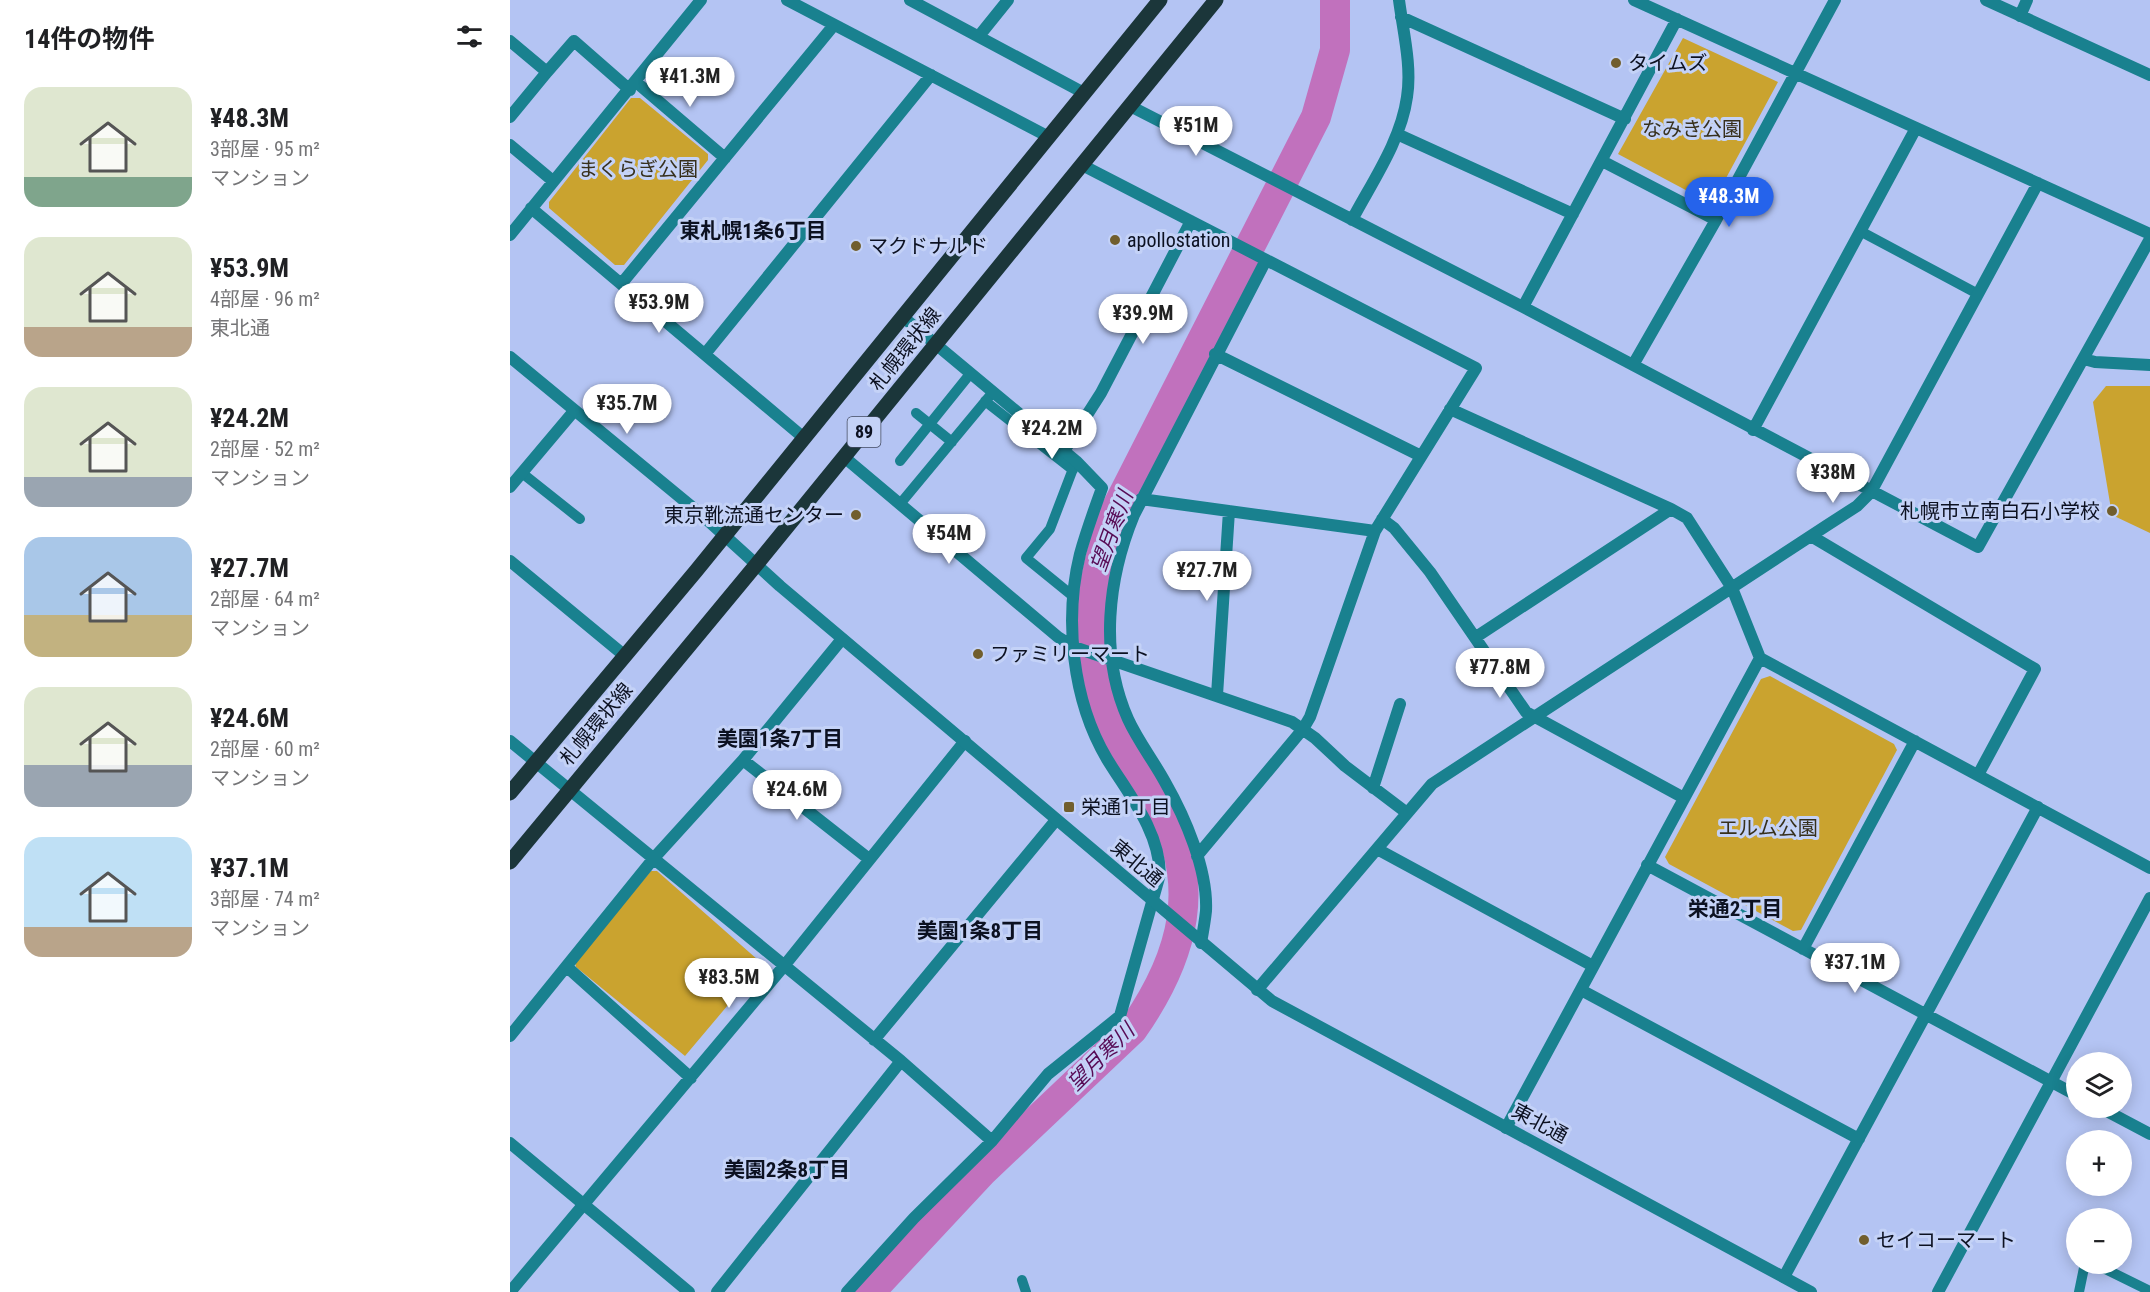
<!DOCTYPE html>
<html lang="ja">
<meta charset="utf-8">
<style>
:root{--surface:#fff;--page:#f2f2f2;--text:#202124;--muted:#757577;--accent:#2563eb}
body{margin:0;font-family:"Roboto Condensed","Noto Sans JP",sans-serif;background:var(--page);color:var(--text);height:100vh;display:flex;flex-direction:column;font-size:22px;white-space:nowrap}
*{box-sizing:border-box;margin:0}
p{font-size:20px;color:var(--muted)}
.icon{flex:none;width:33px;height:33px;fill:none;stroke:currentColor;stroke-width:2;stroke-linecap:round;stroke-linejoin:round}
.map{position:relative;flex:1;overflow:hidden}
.drawer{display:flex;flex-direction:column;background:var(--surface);width:510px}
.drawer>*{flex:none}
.tools{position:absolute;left:1556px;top:1052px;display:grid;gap:12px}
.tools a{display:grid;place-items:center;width:66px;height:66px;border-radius:50%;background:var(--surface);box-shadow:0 3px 15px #0003;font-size:30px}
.price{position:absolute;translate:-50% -51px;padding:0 14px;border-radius:21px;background:#fff;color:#222;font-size:20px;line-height:39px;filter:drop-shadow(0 2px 3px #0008)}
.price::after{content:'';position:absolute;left:50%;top:36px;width:18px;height:14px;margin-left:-9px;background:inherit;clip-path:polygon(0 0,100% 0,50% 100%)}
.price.active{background:var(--accent);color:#fff}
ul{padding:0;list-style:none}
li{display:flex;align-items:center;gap:18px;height:150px;padding:0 24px}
li span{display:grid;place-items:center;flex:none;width:168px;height:120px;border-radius:18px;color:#555}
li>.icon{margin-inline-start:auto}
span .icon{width:72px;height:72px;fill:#fffc;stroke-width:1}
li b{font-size:26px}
h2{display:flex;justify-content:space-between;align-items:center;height:72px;padding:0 24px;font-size:26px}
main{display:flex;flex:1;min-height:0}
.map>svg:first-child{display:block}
</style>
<main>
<section class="drawer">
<h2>14件の物件<svg class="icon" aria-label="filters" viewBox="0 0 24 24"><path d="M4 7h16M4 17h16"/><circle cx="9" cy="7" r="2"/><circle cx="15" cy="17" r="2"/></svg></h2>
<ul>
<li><span style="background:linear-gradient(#dfe7d0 75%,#7fa58c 0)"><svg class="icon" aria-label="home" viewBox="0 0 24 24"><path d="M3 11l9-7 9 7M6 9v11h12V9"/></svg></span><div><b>¥48.3M</b><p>3部屋 · 95 m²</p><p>マンション</p></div></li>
<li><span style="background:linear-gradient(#dfe7d0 75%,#b9a48a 0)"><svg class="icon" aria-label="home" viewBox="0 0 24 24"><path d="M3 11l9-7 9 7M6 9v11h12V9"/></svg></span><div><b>¥53.9M</b><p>4部屋 · 96 m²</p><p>東北通</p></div></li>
<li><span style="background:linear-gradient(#dfe7d0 75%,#9aa5b1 0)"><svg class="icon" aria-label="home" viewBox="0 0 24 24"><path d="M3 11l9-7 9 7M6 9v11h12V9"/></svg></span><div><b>¥24.2M</b><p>2部屋 · 52 m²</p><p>マンション</p></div></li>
<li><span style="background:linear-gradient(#a9c7e8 65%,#c2b280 0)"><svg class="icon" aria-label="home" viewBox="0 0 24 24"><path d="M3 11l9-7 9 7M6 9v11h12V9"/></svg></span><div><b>¥27.7M</b><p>2部屋 · 64 m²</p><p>マンション</p></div></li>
<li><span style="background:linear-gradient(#dfe7d0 65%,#9aa5b1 0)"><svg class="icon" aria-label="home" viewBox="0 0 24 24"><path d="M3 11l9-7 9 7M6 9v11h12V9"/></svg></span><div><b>¥24.6M</b><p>2部屋 · 60 m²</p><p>マンション</p></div></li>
<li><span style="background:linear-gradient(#bfe0f5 75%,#b9a48a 0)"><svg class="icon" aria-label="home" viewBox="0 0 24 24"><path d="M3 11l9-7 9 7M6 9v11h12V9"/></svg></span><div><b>¥37.1M</b><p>3部屋 · 74 m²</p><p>マンション</p></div></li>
</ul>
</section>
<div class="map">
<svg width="1640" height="1292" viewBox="0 0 1640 1292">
<rect width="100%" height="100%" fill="#b4c4f3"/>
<path fill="#caa32f" d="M1173,38L1268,82L1202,204L1108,154Z
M121,98H130L198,154V160L114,265H105L39,208V202Z
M1596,386H1640V533L1602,515L1583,402Z
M1260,676L1384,744L1387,750L1291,930L1283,931L1159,864L1155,857L1251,679Z
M141,871H147L248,960L250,967L175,1056L66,967L65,961Z"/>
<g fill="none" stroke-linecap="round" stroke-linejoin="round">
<path stroke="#c171bd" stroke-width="30" d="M360,1292L473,1171L623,1029C674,956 694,883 647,801C629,769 606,741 594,706C570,641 582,574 605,511L806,117L825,50V0"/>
<path stroke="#19818f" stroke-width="10" d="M1350,231L1468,294
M475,401L563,470
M406,413L442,442
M390,461L460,374
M12,473L70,519
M390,504L483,392
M564,597L516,558L540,529L566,461
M1583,1263L1640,1291
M512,1280L516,1292
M1569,1292L1575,1263"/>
<path stroke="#19818f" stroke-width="12" d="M277,0L539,137
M400,0L574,93
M1124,0L1640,234
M1476,0L1640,75
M1510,16L1517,0
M891,17L1115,119
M469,36L498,0
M0,41L37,72L64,41L120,90
M126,82L215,158
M620,106L1013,307L1468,547L1640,239
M0,117L37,72
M887,134L1063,214
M0,145L43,181
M1092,161L1206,220
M572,165L966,368L865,531L800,717L793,729L687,856
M21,208L294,438
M842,220C862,182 891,141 897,97C902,66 893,31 889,0
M0,235L191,0
M112,283L324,25
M1013,307L1167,19
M195,354L421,75
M705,354L911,456
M1574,359L1585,362L1640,365
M1123,365L1206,220L1325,0
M940,409L1161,509L966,637
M1243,430L1406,128
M554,451L591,393L681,221
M334,457L548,637L564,647L782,722L805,738L835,766L897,813
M0,487L64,411
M631,499L865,531
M1161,509L1177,518L1222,588L1250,658L1640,868
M872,519L884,528L920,572L1016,712L1174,798
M1301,536L1525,669L1468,775
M0,561L115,656
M707,695L719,511
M0,741L391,1061L482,1141
M233,760L359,859
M863,788L890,704
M867,849L1083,966
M1137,865L1566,1095
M691,943C693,932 695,921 696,911C698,870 675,817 655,782C643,760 628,741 618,719C589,654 598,578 624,515L756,260
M1293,949L1405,741
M57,967L181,1078
M747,990L922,784L1316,526L1347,506L1361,492L1528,183
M1071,990L1349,1139
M0,1036L144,858L233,760L332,639
M364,1040L546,820
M1589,1107L1640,1134
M996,1128L1250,658
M1274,1277L1528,807
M0,1292L274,966L455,741
M207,1292L391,1061
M337,1292L404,1218L482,1141L538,1074L610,1016L650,874C649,830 619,795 597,759C562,700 554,619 570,554C576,532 584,510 592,488L566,461L393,317"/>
<path stroke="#19818f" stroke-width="12" d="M0,357L193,516L270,586L762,1001L1301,1292
M0,1143L179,1292
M1428,1292L1640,898"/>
<path stroke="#1b363a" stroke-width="15" d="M0,793L186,571L650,0
M0,862L246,565L706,0"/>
</g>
<g fill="#715e2d" stroke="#c4d2f7" stroke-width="2">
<circle cx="1106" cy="63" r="6"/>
<circle cx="605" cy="240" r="6"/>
<circle cx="346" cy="246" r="6"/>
<circle cx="1602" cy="511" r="6"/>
<circle cx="346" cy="515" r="6"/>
<circle cx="468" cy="654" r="6"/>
<rect x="553" y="801" width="12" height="12" rx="3"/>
<circle cx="1354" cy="1240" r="6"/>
</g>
<g text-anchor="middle" stroke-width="6" stroke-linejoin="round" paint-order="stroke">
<rect fill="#c4d2f7" stroke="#434b61" stroke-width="1.5" x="337.5" y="417" width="33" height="30" rx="4.5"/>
<g font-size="18" font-weight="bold" fill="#0c1121">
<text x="354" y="438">89</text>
</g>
<g font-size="20" fill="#0c1121" stroke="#c4d2f7" text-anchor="start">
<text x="1118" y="70">タイムズ</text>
<text x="617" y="247">apollostation</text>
<text x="358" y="253">マクドナルド</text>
<text x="1590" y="518" text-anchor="end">札幌市立南白石小学校</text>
<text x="334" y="522" text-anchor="end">東京靴流通センター</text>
<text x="480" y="661">ファミリーマート</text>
<text x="571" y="814">栄通1丁目</text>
<text x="1366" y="1247">セイコーマート</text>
</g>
<g font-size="20" fill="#37301c" stroke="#c4d2f7">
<text x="1182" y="136">なみき公園</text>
<text x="128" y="176">まくらぎ公園</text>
<text x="1258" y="835">エルム公園</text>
</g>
<g font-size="20" fill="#0c1121" stroke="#c4d2f7">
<text transform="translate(395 349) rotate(-51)" y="7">札幌環状線</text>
<text transform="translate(86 724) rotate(-50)" y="7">札幌環状線</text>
<text transform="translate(627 863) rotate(40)" y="7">東北通</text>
<text transform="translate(1030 1123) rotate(28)" y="7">東北通</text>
</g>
<g font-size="21" font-weight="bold" fill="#0c1121" stroke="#c4d2f7">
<text x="243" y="238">東札幌1条6丁目</text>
<text x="270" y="746">美園1条7丁目</text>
<text x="1225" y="916">栄通2丁目</text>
<text x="470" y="938">美園1条8丁目</text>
<text x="277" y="1177">美園2条8丁目</text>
</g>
<g font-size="21" font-style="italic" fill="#570b55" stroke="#c4d2f7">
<text transform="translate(602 531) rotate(-70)" y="7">望月寒川</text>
<text transform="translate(591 1057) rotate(-45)" y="7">望月寒川</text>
</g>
</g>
</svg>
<div class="tools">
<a><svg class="icon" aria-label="layers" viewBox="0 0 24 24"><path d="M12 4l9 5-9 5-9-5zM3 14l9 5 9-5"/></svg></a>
<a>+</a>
<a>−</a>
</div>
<b class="price" style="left:180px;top:108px">¥41.3M</b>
<b class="price" style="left:686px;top:157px">¥51M</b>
<b class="price active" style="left:1219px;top:228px">¥48.3M</b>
<b class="price" style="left:149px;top:334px">¥53.9M</b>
<b class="price" style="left:633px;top:345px">¥39.9M</b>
<b class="price" style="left:117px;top:435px">¥35.7M</b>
<b class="price" style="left:542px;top:460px">¥24.2M</b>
<b class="price" style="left:1323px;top:504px">¥38M</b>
<b class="price" style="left:439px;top:565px">¥54M</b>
<b class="price" style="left:697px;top:602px">¥27.7M</b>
<b class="price" style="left:990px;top:699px">¥77.8M</b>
<b class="price" style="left:287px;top:821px">¥24.6M</b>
<b class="price" style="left:1345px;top:994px">¥37.1M</b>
<b class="price" style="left:219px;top:1009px">¥83.5M</b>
</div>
</main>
